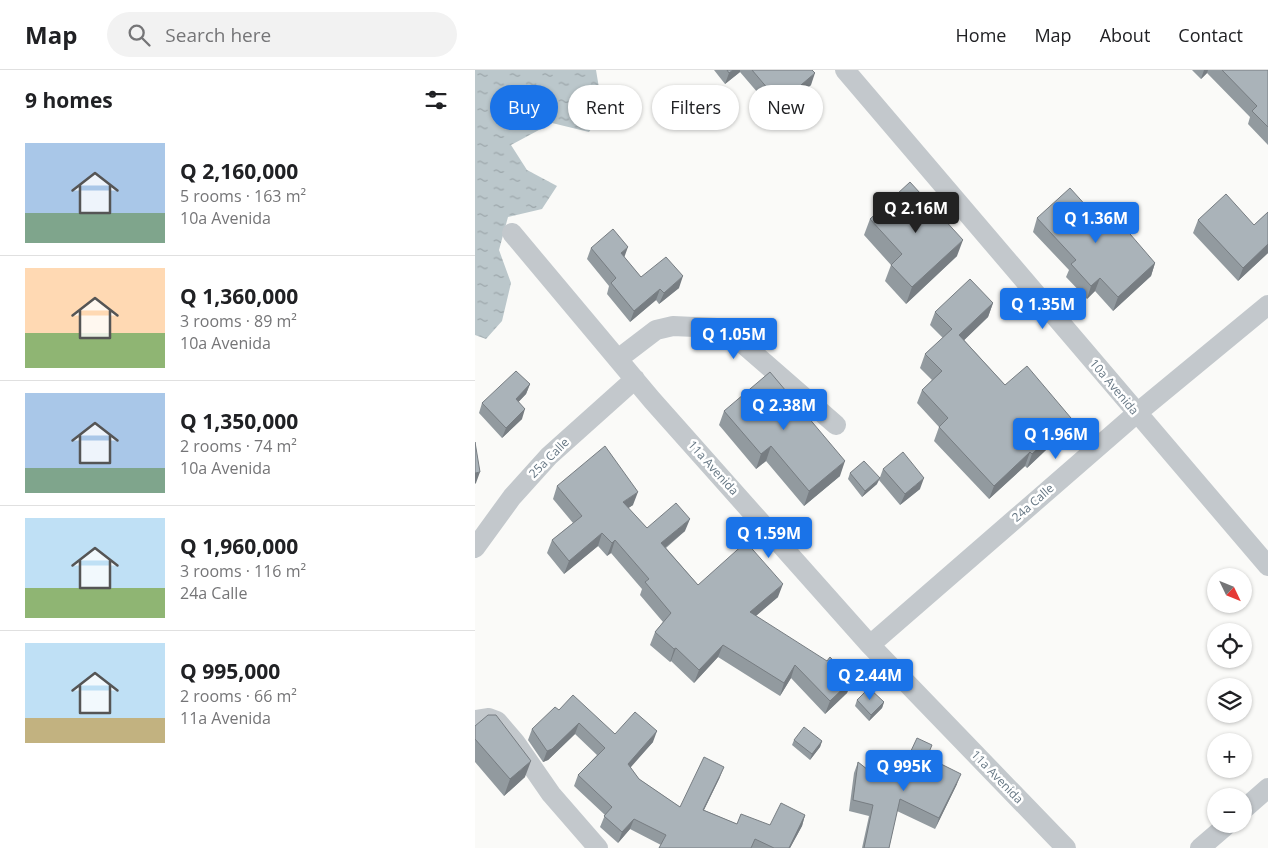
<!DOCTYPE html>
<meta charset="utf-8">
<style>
:root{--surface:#fff;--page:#f2f2f2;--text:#202124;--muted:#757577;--line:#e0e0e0;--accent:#1a73e8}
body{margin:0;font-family:"Open Sans",sans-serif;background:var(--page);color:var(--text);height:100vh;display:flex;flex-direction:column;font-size:19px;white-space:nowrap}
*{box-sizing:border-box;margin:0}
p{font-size:16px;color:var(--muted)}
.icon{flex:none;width:28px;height:28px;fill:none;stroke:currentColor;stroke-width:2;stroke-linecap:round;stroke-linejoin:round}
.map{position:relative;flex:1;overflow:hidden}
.drawer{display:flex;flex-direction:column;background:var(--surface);width:475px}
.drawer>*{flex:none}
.hud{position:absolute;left:15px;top:15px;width:475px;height:45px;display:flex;gap:10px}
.needle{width:32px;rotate:133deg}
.fabs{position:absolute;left:732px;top:498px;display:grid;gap:10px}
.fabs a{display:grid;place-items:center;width:45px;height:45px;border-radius:50%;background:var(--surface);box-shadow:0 1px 4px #0004;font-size:25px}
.price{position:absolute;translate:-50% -42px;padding:0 11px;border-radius:5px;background:var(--accent);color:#fff;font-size:16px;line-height:32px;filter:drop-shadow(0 1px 2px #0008)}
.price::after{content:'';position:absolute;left:50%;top:30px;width:15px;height:11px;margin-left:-8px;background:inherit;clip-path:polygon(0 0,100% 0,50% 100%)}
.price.current{background:#222;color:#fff}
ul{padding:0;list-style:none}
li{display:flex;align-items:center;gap:15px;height:125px;padding:0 25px}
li+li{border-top:1px solid var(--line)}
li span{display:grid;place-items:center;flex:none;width:140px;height:100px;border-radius:0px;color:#555}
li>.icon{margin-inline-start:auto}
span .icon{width:60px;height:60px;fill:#fffc;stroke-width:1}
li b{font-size:21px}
h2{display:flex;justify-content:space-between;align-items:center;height:60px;padding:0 25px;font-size:21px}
.pill{padding:0 18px;border-radius:22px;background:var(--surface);box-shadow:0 1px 4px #0004;font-size:18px;line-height:45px}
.pill.current{background:var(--accent);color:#fff}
header{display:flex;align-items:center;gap:30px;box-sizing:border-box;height:70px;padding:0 25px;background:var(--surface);border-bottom:1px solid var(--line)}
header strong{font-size:24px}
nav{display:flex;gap:28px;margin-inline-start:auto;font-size:18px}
.search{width:350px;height:45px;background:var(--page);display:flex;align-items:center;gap:12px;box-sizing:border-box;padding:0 18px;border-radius:28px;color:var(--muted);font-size:19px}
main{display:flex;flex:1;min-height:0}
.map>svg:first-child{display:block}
</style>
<header>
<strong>Map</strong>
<div class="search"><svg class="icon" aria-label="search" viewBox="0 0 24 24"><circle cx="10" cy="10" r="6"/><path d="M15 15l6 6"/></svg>Search here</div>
<nav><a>Home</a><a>Map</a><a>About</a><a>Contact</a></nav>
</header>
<main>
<section class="drawer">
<h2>9 homes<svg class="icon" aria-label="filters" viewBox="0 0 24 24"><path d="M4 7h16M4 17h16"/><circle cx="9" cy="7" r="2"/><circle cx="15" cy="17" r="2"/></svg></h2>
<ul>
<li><span style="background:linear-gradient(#a9c7e8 70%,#7fa58c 0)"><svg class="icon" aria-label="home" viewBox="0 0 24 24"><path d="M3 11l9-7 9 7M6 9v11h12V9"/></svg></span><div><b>Q 2,160,000</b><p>5 rooms · 163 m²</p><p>10a Avenida</p></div></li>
<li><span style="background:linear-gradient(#ffd9b3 65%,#8fb573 0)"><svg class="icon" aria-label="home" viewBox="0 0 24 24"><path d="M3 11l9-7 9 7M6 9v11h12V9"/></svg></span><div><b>Q 1,360,000</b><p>3 rooms · 89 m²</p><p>10a Avenida</p></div></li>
<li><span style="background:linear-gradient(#a9c7e8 75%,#7fa58c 0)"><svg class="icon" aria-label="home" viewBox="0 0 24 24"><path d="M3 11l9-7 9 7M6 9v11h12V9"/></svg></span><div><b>Q 1,350,000</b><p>2 rooms · 74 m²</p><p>10a Avenida</p></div></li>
<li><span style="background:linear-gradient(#bfe0f5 70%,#8fb573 0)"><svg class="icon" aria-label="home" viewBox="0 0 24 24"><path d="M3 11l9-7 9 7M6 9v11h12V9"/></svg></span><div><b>Q 1,960,000</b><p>3 rooms · 116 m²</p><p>24a Calle</p></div></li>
<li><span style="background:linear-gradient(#bfe0f5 75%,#c2b280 0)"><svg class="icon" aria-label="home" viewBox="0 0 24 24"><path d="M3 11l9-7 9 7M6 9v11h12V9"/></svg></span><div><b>Q 995,000</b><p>2 rooms · 66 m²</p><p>11a Avenida</p></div></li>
</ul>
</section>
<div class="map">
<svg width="793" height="778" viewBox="0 0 793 778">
<defs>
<pattern id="water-ripples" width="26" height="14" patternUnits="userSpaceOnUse" patternTransform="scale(1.25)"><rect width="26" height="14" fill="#bbc7cb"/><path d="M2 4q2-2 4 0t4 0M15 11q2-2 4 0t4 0" fill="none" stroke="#9ca6aa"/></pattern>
</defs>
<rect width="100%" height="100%" fill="#fafaf8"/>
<path fill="url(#water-ripples)" d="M0,0H121L128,42L114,62L77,53L36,75L52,100L82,116L67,139L33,147L24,180L36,213L27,251L11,269L0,265Z"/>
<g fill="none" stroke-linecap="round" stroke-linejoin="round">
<path stroke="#c3c8cc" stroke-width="20" d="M370,0L793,496
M37,163L177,330L395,575L591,778
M143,289L181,260L198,256L242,258L261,268L361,355
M0,478L37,427L74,386L160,309
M395,575L662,343L793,235
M0,650L14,648L22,651L40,672L76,724L123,778
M769,739L793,718
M725,778L753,754"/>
</g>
<path fill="#929a9f" d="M239,0H337L336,15L301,44L265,2L250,14Z
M717,0H793V75L773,54L775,47L732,3L726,9Z
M793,142V183L763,211L718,163L723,150L779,155Z
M562,148L633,160L680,193L676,206L638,241L620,221L612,229L591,207L594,200L558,162Z
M395,149L482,186L431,234L410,211L416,195L389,165Z
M116,178L149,188L166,207L204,218L184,234L181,230L155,252L132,224L134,216L112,189Z
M518,233L513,247L489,270L530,315L591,361L552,398L550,396L514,429L459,371L464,357L442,333L447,320L457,310L445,298L450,284L468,268L455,255L460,242Z
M55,314L51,324L43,332L47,349L27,368L4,343L7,333Z
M249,341L365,406L329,436L291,391L281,399L244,355Z
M408,399L445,419L425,435L404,410Z
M375,403L402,414L387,427L373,409Z
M82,416L158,435L153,438L172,458L210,461L191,478L223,515L303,527L281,546L377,610L372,623L350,644L316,608L305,626L243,587L219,613L196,591L195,592L175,575L180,562L188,552L165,525L167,519L136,483L132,486L123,476L89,504L72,483L77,470L98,453L78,429Z
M382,630L409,632L407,638L394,651L380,636Z
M84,640L140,664L178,672L155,697L164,709L205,737L245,707L229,740L262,754L295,755L330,745L327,756L315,778H184L186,775L155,759L143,773L125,757L130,745L99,716L103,705L122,685L100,664L73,690L68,692L53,670L57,659Z
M0,656L50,707L29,726L0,692Z
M319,670L347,671L345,677L335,690L317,675Z
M452,687L482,714L460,759L422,741L414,778H387L394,746L374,741L379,703L383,692L407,711L428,698Z"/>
<path fill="#777d82" d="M258,0H265V2L250,14L254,3Z
M729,0H733L732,3L726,9Z
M340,3L336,15L301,44L305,33Z
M488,170L482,186L431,234L437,217Z
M793,174V183L763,211L768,198Z
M153,177L149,188L146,183Z
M680,193L676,206L638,241L643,227Z
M208,206L204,218L184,234L189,223Z
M625,208L620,221L612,229L616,216Z
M185,219L181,230L155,252L159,241Z
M518,233L513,247L480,279L484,265Z
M55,314L51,324L37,339L41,329Z
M50,339L47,349L27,368L31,358Z
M596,348L591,361L552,398L557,384Z
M296,376L291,391L281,399L286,384Z
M555,382L550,396L514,429L519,416Z
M370,391L365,406L329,436L334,421Z
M5,402L1,413L0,414V403Z
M405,408L402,414L387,427L390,421Z
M449,408L445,419L425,435L430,424Z
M163,422L158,435L143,445L148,432Z
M215,449L210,461L181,485L186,473Z
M127,463L123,476L89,504L94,491Z
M140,470L136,483L132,486L137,473Z
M308,514L303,527L270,555L275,542Z
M248,575L243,587L219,613L224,600Z
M201,578L196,591L195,592L199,579Z
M320,595L316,608L305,626L309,613Z
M377,610L372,623L350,644L355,631Z
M409,632L407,638L394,651L396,645Z
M104,653L100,664L73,690L68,692L72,681Z
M182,661L178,672L149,705L153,694Z
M347,671L345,677L335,690L337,684Z
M56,691L50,707L29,726L35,709Z
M249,697L245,707L224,750L228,740Z
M486,704L482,714L460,759L464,748Z
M330,745L327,756L315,778H314Z
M159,749L155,759L143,773L147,762Z"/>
<path fill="#aab3b9" stroke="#777d82" d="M252,0H258L254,3Z
M277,0H337L340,3L305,33Z
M747,0H793V57L777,41L782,36Z
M435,112L488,170L437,217L416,195L427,184L395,149Z
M595,118L633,160L643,150L680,193L643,227L625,208L616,216L596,194L601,190L562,148Z
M751,124L779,155L793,142V174L768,198L723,150Z
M138,159L153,177L146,183L166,207L191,187L208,206L189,223L185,219L159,241L136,213L141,208L116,178Z
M495,209L518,233L484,265L530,315L552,296L596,348L557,384L555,382L519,416L464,357L473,348L447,320L467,301L450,284L477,259L460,242Z
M41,301L55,314L41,329L50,339L31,358L7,333Z
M295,302L370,391L334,421L296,376L286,384L249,341Z
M0,372L5,402L0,403Z
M130,376L163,422L148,432L172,458L201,433L215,449L186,473L223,515L271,472L308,514L275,542L352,591L355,587L377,610L355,631L320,595L309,613L248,575L224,600L201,578L199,579L180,562L196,543L170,512L174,509L140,470L137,473L127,463L94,491L77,470L107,446L82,416Z
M428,382L449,408L430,424L408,399Z
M389,391L405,408L390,421L375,403Z
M394,618L409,632L396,645L382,630Z
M98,625L140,664L160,642L182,661L153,694L164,709L205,737L229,687L249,697L228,740L262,754L266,744L295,755L306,733L330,745L314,778H299L280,769L276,778H184L191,765L159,749L147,762L129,746L137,737L103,705L130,678L104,653L77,679L72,681L57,659L80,637L84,640Z
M13,645H21L56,691L35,709L0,669V656Z
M329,657L347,671L337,684L319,670Z
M442,668L457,675L452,687L486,704L464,748L425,729L414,778H389L398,735L378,730L383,692L407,711L423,693L428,698Z"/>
<g text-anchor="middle" stroke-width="5" stroke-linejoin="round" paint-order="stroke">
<g font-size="12" fill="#657683" stroke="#fff">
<text transform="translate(639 317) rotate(50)" y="4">10a Avenida</text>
<text transform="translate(74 388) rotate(-45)" y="4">25a Calle</text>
<text transform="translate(238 398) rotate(48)" y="4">11a Avenida</text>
<text transform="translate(558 433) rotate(-41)" y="4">24a Calle</text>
<text transform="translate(522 707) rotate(46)" y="4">11a Avenida</text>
</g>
</g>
</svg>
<div class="fabs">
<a><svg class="needle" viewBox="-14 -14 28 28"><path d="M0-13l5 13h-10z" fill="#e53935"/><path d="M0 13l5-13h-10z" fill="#757577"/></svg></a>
<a><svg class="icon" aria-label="locate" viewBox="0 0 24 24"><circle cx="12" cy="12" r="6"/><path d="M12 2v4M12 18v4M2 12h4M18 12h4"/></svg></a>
<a><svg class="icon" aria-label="layers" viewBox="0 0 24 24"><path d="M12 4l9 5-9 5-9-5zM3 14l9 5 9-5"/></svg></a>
<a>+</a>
<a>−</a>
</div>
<b class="price current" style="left:441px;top:164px">Q 2.16M</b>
<b class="price" style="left:621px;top:174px">Q 1.36M</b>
<b class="price" style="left:568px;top:260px">Q 1.35M</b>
<b class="price" style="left:259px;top:290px">Q 1.05M</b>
<b class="price" style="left:309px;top:361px">Q 2.38M</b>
<b class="price" style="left:581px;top:390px">Q 1.96M</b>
<b class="price" style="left:294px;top:489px">Q 1.59M</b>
<b class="price" style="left:395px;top:631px">Q 2.44M</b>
<b class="price" style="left:429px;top:722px">Q 995K</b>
<div class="hud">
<a class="pill current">Buy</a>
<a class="pill">Rent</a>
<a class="pill">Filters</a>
<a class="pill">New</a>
</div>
</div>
</main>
